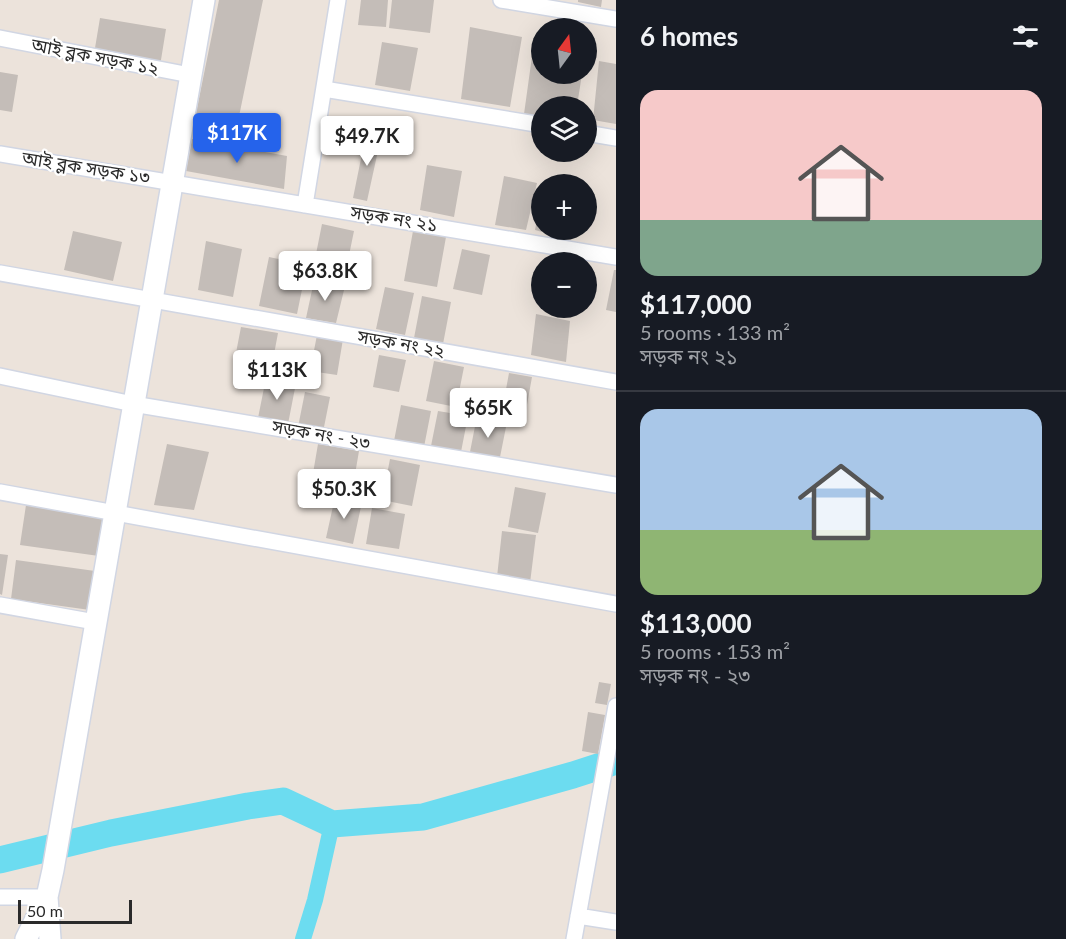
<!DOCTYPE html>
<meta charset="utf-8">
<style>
:root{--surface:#171b24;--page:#242831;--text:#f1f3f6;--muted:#9ea1a6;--line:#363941;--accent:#2563eb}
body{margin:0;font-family:Lato,"Noto Sans Bengali",sans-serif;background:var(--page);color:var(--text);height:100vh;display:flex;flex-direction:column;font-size:22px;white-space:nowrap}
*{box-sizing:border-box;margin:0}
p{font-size:20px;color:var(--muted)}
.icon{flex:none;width:33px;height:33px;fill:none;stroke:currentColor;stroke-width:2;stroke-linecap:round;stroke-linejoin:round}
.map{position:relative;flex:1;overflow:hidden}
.details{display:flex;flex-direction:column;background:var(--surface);width:450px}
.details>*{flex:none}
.needle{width:39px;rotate:15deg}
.tools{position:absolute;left:531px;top:18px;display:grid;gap:12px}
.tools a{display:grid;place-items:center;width:66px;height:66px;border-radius:50%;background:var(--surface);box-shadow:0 6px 24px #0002;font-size:30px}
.scale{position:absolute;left:18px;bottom:15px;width:114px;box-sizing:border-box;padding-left:6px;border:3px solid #2a2a2a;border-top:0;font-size:16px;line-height:21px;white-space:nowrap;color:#2a2a2a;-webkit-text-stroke:4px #fff;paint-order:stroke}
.price{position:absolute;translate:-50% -51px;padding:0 14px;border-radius:6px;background:#fff;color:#222;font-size:20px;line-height:39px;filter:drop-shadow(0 2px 3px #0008)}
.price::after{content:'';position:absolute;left:50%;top:36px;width:18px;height:14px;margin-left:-9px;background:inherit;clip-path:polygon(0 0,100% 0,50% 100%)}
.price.on{background:var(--accent);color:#fff}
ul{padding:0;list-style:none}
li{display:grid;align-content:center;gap:12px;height:318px;padding:0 24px}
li+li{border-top:2px solid var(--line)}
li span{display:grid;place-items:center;height:186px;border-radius:18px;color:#555}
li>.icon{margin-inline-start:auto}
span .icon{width:108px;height:108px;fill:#fffc;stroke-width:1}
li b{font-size:26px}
h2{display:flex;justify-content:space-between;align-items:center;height:72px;padding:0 24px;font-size:26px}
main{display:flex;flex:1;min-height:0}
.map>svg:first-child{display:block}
</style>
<main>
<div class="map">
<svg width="616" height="939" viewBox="0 0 616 939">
<rect width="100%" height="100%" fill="#ece3db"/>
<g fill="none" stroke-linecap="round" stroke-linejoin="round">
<path stroke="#6cdcf0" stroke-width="16" d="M303,939L315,900L332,824"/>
<path stroke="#6cdcf0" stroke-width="27" d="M0,860L111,833L248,806L283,801L332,824L423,817L573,775L616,761"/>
</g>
<path fill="#c4bdb8" d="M219,0H263L236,131L194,123Z
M361,0H388L386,27L358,25Z
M392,0H434L430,33L389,28Z
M578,0H602L601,7L578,2Z
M100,18L166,29L160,66L94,54Z
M470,27L522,37L510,107L461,99Z
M382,42L418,48L410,91L375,85Z
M534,42L542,43V74H582L577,106H542V117L524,114Z
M599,61L616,64V124L593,120Z
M0,72L18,75L12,112L0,110Z
M366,134L381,137L367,201L353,198Z
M192,139L287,156L284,189L186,171Z
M427,165L462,171L454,217L420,210Z
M504,176L537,183L526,230L495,225Z
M540,203L542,230H565L564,238L535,230Z
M322,224L354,231L346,270L314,264Z
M73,231L122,242L113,281L64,270Z
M413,231L446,237L437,287L404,281Z
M206,241L242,249L233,297L198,290Z
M462,249L490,255L482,295L453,289Z
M269,257L307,265L297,314L259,306Z
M614,270H616V312L606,310Z
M314,281L345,286L336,323L306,318Z
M385,287L414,293L405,335L376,329Z
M422,296L451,302L443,344L414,338Z
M536,314L570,321L566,362L531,355Z
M241,327L278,333L272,365L235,358Z
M317,335L343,339L337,375L310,371Z
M379,355L406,360L399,392L373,387Z
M434,361L464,367L456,407L426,401Z
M509,373L532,377L525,416L502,411Z
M266,378L296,383L288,424L258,418Z
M305,392L330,397L323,432L298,427Z
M401,405L431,411L423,452L393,446Z
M438,411L468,416L460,457L430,451Z
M477,416L507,422L499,462L469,457Z
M167,444L209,452L194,510L154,505Z
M318,444L359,451L352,492L311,485Z
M390,459L420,465L412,506L382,500Z
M515,487L546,493L538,533L508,527Z
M335,497L362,502L353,544L326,538Z
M26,505L105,517L99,556L20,545Z
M372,508L405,514L399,549L366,544Z
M502,531L536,535L530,583L497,577Z
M0,554L8,555L2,595L0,594Z
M16,560L95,571L90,610L11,599Z
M599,682L611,684L607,705L595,703Z
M588,712L605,715L598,754L582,751Z"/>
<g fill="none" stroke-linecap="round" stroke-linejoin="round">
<defs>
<path id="street" d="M501,0L616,19
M0,38L190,75
M324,89L542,125
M586,133L616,138
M0,154L616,257
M305,205L338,0
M0,273L616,382
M0,376L133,404L616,485
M0,492L616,604
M0,605L95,622
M0,897H47
M578,916L616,922
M574,939L616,706"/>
<path id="secondary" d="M47,897L50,939
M26,939L47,897L53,870L204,0"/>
</defs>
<use href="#street" stroke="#d1d6e3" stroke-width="18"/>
<use href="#secondary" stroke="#d1d6e3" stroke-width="24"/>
<use href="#street" stroke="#fff" stroke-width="15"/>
<use href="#secondary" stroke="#fff" stroke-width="21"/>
</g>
<g text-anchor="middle" stroke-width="4.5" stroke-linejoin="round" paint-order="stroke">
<g font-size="18" fill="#2a2a2a" stroke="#fff">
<text transform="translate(95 57) rotate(11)" y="6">আই ব্লক সড়ক ১২</text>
<text transform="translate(86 168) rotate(9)" y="6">আই ব্লক সড়ক ১৩</text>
<text transform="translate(394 219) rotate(9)" y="6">সড়ক নং ২১</text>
<text transform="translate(401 344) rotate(10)" y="6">সড়ক নং ২২</text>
<text transform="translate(321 435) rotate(10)" y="6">সড়ক নং - ২৩</text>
</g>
</g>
</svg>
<div class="tools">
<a><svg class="needle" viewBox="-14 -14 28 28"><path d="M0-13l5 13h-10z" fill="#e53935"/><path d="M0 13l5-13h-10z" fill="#9ea1a6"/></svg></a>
<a><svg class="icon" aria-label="layers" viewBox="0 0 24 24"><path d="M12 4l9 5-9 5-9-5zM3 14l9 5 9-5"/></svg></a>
<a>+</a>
<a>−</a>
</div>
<div class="scale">50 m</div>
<b class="price on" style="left:237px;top:164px">$117K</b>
<b class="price" style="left:367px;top:167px">$49.7K</b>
<b class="price" style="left:325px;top:302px">$63.8K</b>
<b class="price" style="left:277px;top:401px">$113K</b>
<b class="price" style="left:488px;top:439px">$65K</b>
<b class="price" style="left:344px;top:520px">$50.3K</b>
</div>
<section class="details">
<h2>6 homes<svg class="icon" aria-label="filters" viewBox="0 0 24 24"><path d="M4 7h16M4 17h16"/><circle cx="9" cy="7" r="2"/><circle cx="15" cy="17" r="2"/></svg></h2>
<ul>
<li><span style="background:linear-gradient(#f6c9c9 70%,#7fa58c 0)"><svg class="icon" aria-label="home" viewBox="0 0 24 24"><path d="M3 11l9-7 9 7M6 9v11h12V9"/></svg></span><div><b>$117,000</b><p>5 rooms · 133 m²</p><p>সড়ক নং ২১</p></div></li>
<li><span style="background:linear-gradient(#a9c7e8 65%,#8fb573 0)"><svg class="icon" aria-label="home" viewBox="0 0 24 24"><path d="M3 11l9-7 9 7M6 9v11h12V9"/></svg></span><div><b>$113,000</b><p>5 rooms · 153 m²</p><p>সড়ক নং - ২৩</p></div></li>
</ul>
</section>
</main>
